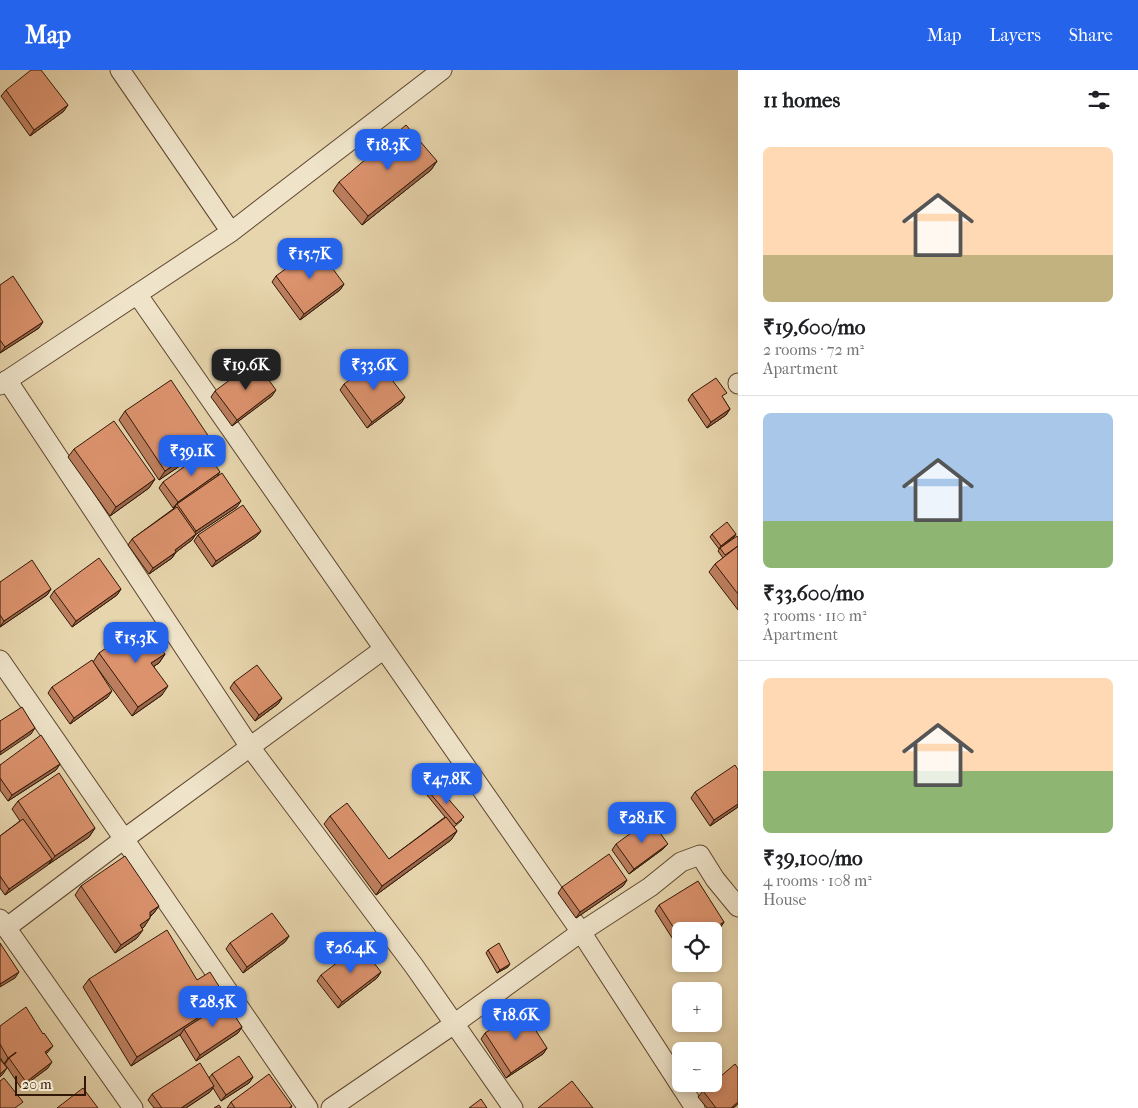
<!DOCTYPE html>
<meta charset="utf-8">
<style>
:root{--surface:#fff;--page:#f6f6f6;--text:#202124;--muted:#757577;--line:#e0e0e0;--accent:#2563eb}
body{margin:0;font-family:"IM FELL French Canon",serif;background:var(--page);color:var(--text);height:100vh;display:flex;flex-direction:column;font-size:19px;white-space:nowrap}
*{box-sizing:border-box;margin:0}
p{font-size:16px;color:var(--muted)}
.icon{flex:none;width:28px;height:28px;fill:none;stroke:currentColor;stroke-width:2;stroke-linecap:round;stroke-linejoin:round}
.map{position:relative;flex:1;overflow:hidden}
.panel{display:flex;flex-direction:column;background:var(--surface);width:400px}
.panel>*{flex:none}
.fabs{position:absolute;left:672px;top:852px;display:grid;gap:10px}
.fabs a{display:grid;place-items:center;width:50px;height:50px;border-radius:8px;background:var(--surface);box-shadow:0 2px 8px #0003;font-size:25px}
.scale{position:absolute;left:15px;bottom:12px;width:71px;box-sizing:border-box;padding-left:5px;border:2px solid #311706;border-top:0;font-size:14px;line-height:18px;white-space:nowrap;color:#311706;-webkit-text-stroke:4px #efe4ca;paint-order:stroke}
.price{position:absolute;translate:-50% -42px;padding:0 11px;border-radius:10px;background:var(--accent);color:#fff;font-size:16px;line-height:32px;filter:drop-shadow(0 1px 2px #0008)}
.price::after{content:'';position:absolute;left:50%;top:30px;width:15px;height:11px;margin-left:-8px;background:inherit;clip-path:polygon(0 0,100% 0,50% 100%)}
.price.current{background:#222;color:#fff}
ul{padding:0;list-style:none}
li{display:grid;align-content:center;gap:10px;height:265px;padding:0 25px}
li+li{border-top:1px solid var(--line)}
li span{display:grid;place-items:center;height:155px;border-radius:8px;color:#555}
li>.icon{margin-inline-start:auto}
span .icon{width:90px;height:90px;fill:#fffc;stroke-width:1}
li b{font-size:21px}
h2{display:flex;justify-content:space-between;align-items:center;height:60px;padding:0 25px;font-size:21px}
header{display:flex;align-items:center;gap:30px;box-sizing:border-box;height:70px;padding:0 25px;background:var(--accent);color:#fff}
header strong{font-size:24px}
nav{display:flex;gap:28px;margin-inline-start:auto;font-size:18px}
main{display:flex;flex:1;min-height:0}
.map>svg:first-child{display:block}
</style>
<header>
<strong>Map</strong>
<nav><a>Map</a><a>Layers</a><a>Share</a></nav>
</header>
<main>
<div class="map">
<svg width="738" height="1038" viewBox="0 0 738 1038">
<rect width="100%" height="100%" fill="#e7d5ad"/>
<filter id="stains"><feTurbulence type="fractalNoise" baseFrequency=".004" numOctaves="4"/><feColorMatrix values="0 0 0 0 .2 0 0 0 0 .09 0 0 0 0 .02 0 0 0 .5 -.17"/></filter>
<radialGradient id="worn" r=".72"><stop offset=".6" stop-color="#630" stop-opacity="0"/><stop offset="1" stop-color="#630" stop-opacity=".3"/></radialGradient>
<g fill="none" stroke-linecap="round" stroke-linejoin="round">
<defs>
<path id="minor" d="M120,0L231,162
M137,224L581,862L695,1038
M7,310L250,677L414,896L513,1038
M738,313V314
M0,315L231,162L442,0
M0,590L124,769L308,1038
M0,849L133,1038
M6,858L124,769L384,579
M331,1038L454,954L581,862L650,817L681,792L700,785L715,809L738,837"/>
</defs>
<use href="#minor" stroke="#5e4630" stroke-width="21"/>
<use href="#minor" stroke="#efe4ca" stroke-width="19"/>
</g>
<path fill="#bc7e5e" stroke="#311706" d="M6,20L64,41L30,66L1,26Z
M437,91L431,100L362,155L333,121L339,112Z
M276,206L344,214L340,220L300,250L272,212Z
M0,215L39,258L0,283Z
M344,314L405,327L401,333L367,358L340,320Z
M215,321L272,326L232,356L211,327Z
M692,324L723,328L730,339L726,345L707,358L688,330Z
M125,341L211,370L205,379L159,410L119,350Z
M74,379L155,409L149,418L110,446L68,387Z
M216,408L237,437L196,464L192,470L176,482L172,488L149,504L128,475L132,469L173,439L176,436L173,438L159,418L163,412Z
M261,461L256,467L212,497L194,471L198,465Z
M712,464H736L734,467L719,479L710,467Z
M738,468V540L709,502L715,494L723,488L718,481L720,478Z
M0,512L51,519L47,525L0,557Z
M121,519L117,525L72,557L50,527L54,521Z
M99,583L165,584L159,593L154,596L162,625L132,646L93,592Z
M234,612L282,628L278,634L255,651L230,618Z
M52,617L108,627L70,654L48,623Z
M60,694L56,700L8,731L0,720V695Z
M738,700V737L710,756L691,728L695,722Z
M429,722L462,750L454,757L457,761L451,770L376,825L324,754L330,746L389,789L445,747L427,725Z
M18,731L95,758L89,767L49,794L48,793L5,825L0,818V766L20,751L12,739Z
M616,774L663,779L629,804L612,780Z
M627,810L623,816L576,848L558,823L562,817Z
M81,816L159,836L153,844L150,847L144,857L142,858L137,868L115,883L75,825Z
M659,835L724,852L720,858L681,861V882L655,841Z
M289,866L285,872L243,903L226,879L230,873Z
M488,880L508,897L497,903L486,883Z
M381,902L377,908L338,938L317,911L321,905Z
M89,909L197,910L225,933L242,957L238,963L196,991L180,965L181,964L131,996L83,917Z
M0,956L48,982L46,984L48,998L21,1018L5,994L7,991L4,994L0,987Z
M485,963L547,978L543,984L506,1008L481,969Z
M738,998V1034L733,1038H707L698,1027L703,1021Z
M212,1004L253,1007L249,1013L221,1031L213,1018L210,1022L186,1038H154L148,1030L152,1024L209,1008Z
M231,1032L292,1036L291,1038H227Z"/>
<path fill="#99664c" stroke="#311706" d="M68,35L64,41L30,66L34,60Z
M437,91L431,100L362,155L368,146Z
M344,214L340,220L300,250L304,244Z
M43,252L39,258L0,283L5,277Z
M276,320L272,326L232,356L237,350Z
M405,327L401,333L367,358L372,352Z
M730,339L726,345L707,358L711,352Z
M211,370L205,379L159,410L165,401Z
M220,402L216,408L177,434L173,438L178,432Z
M155,409L149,418L110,446L116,437Z
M241,431L237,437L192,467L196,461Z
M261,461L256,467L212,497L216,491Z
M196,464L192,470L171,486L175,480Z
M736,464L734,467L719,479L721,476Z
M176,482L172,488L149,504L153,498Z
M51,519L47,525L0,557L4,551Z
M121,519L117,525L72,557L76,551Z
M165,584L159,593L145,602L151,593Z
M168,616L162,625L132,646L138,637Z
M112,621L108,627L70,654L74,648Z
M282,628L278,634L255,651L259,645Z
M35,658L31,664L0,685V682Z
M60,694L56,700L8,731L12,725Z
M738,734V737L710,756L714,750Z
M95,758L89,767L49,794L55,786Z
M457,761L451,770L376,825L382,816Z
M668,774L663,779L629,804L634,799Z
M52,789L48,795L5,825L9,819Z
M627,810L623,816L576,848L580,842Z
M159,836L153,844L144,850L150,842Z
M150,848L144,857L134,864L140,855Z
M724,852L720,858L714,862V861H710Z
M143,860L137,868L115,883L121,875Z
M289,866L285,872L243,903L247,897Z
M510,894L508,897L497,903L500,900Z
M19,902L15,908L0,917V914Z
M381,902L377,908L338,938L342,932Z
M227,929L221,938L184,959L181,964L131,996L137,987Z
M242,957L238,963L196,991L200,985Z
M53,976L48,982L41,988L45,982Z
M547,978L543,984L506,1008L511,1003Z
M16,982L12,988H9L7,991L4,994L8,988Z
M52,992L48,998L21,1018L26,1012Z
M7,998L3,1004L0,1007V1004Z
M253,1007L249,1013L221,1031L226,1025Z
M214,1016L210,1022L186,1038H181Z
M738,1032V1034L733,1038H731Z"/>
<path fill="#db926d" stroke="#311706" d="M31,0H41L68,35L34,60L6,20Z
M406,55L437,91L368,146L339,112Z
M316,176L344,214L304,244L276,206Z
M13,206L43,252L5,277L0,270V215Z
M377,290L405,327L372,352L344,314Z
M255,291L276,320L237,350L215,321Z
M716,308L727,323L722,326L730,339L711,352L692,324Z
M171,310L211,370L165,401L125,341Z
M114,351L155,409L116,437L74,379Z
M206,381L220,402L178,432L163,412Z
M222,403L241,431L196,461L177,434Z
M243,435L261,461L216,491L198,465Z
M177,437L196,464L175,480L176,482L153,498L132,469Z
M727,452L736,464L721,476L712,464Z
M737,466L738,468V476L725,485L720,478Z
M738,476V524L715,494Z
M99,488L121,519L76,551L54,521Z
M32,490L51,519L4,551L0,545V512Z
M142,553L165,584L151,593L168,616L138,637L99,583Z
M92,590L112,621L74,648L52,617Z
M257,595L282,628L259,645L234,612Z
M22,637L35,658L0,682V651Z
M41,665L60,694L12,725L0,708V695Z
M735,695L738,700V734L714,750L695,722Z
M59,703L95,758L55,786L18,731Z
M437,716L464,747L456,754L429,722Z
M347,733L389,789L446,747L457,761L382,816L330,746Z
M23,749L52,789L9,819L0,806V766Z
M650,749L668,774L634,799L616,774Z
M609,784L627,810L580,842L562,817Z
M125,786L159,836L150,842V848L140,855L143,860L121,875L81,816Z
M698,811L724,852L710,861H681V869L659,835Z
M272,843L289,866L247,897L230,873Z
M167,860L197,910L210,902L227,929L137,987L89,909Z
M0,873L19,902L0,914Z
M499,873L510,894L500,900L488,880Z
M360,875L381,902L342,932L321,905Z
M226,932L242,957L200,985L184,959Z
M26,937L43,964L44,963L53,976L45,982L52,992L26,1012L9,988L16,983V982L8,988L0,974V956Z
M522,939L547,978L511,1003L485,963Z
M239,986L253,1007L226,1025L212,1004Z
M0,989L7,998L0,1004Z
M200,993L214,1016L181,1038H162L152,1024Z
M735,994L738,998V1032L731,1038H716L703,1021L711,1014H714V1012Z
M269,1004L292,1036L289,1038H235L231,1032Z
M4,1008L23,1032L15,1038H0V1011Z
M572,1011L593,1038H538Z
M83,1018L98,1038H57Z
M481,1029L487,1038H469Z
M219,1035L221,1038H214Z"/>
<rect width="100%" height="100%" filter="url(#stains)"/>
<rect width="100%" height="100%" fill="url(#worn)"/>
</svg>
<div class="fabs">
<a><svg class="icon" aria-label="locate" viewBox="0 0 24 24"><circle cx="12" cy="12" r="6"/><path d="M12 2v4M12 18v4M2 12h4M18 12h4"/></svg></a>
<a>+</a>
<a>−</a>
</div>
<div class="scale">20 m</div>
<b class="price" style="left:388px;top:101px">₹18.3K</b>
<b class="price" style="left:310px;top:210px">₹15.7K</b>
<b class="price current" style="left:246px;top:321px">₹19.6K</b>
<b class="price" style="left:374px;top:321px">₹33.6K</b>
<b class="price" style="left:192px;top:407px">₹39.1K</b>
<b class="price" style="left:136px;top:594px">₹15.3K</b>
<b class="price" style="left:447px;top:735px">₹47.8K</b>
<b class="price" style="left:642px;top:774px">₹28.1K</b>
<b class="price" style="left:351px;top:904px">₹26.4K</b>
<b class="price" style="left:213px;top:958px">₹28.5K</b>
<b class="price" style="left:516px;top:971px">₹18.6K</b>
</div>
<section class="panel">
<h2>11 homes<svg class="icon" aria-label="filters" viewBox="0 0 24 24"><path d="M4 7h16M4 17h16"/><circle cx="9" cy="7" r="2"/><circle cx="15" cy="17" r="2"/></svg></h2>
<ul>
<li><span style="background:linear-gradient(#ffd9b3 70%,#c2b280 0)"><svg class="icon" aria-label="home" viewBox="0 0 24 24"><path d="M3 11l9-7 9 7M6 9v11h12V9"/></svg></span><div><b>₹19,600/mo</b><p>2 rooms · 72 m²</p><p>Apartment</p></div></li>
<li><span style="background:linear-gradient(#a9c7e8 70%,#8fb573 0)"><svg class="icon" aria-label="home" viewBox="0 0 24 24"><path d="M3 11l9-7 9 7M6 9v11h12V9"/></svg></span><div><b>₹33,600/mo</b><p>3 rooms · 110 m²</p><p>Apartment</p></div></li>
<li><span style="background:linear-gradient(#ffd9b3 60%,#8fb573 0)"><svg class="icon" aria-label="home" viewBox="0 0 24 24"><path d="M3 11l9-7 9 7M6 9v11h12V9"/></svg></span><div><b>₹39,100/mo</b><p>4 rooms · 108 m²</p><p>House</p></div></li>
</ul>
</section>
</main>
